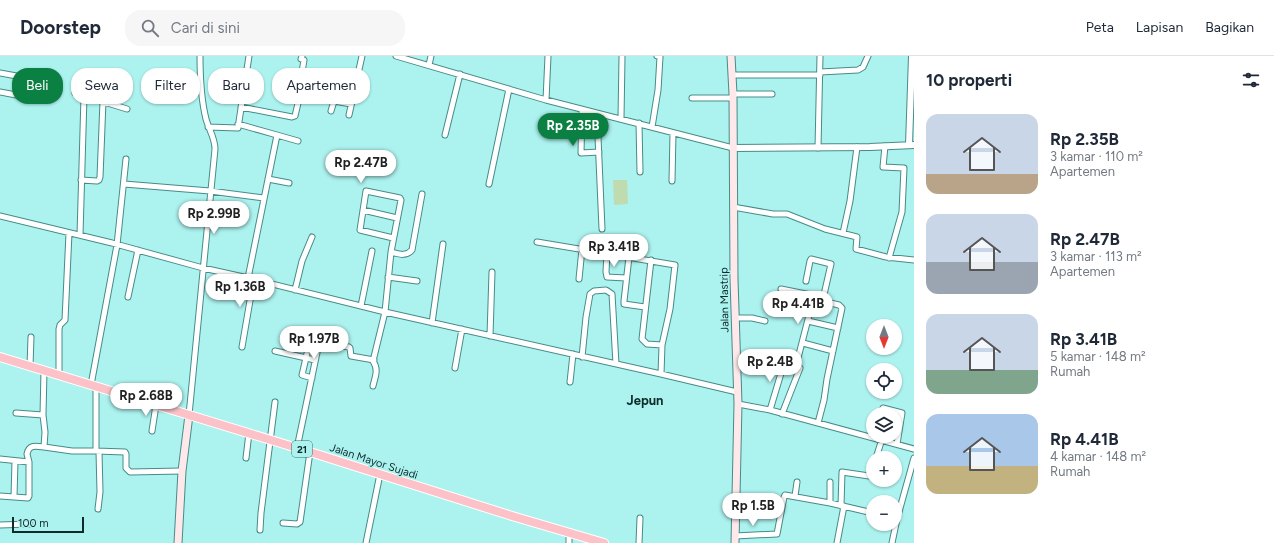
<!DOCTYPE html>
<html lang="id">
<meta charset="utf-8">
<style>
:root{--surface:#fff;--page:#f6f6f7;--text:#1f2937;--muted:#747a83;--line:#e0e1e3;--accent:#0b8043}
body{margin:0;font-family:Figtree,sans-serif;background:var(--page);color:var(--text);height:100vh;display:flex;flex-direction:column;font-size:15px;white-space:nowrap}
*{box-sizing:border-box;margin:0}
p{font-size:13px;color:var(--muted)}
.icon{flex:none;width:22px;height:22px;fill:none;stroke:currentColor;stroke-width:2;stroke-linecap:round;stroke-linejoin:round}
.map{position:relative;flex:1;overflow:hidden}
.drawer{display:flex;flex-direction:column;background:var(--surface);width:360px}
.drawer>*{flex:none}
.hud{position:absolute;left:12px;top:12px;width:380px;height:36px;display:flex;gap:8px}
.needle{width:26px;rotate:180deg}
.tools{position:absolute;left:866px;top:263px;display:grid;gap:8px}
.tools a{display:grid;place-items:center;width:36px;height:36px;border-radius:50%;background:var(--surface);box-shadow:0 1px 3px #0004;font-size:20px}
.scale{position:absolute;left:12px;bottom:10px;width:72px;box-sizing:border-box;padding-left:4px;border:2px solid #0f2b2a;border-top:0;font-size:11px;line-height:14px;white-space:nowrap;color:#0f2b2a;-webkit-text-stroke:3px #acf2ef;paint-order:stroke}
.price{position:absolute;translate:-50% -34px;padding:0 9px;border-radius:14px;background:#fff;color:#222;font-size:13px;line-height:26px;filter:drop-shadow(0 1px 2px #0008)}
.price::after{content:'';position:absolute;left:50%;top:24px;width:12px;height:9px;margin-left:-6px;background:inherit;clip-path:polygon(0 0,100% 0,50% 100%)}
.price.on{background:var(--accent);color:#fff}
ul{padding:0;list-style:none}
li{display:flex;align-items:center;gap:12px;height:100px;padding:0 12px}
li span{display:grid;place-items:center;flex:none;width:112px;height:80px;border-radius:12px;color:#555}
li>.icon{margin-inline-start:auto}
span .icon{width:48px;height:48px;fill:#fffc;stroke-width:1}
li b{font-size:17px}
h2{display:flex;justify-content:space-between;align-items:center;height:48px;padding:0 12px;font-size:17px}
.chip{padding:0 14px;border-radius:16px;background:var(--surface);box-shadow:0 1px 3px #0004;font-size:14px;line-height:36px}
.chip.on{background:var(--accent);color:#fff}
header{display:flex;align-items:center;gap:24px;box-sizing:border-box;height:56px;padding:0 20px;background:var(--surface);border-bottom:1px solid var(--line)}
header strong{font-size:19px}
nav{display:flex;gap:22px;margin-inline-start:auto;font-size:14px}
.search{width:280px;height:36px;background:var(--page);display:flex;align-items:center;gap:10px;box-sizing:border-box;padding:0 14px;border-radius:16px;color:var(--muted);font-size:15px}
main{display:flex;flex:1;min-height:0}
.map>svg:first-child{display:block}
</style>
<header>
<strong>Doorstep</strong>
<div class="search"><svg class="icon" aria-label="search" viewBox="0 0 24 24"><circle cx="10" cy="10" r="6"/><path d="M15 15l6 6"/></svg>Cari di sini</div>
<nav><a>Peta</a><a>Lapisan</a><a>Bagikan</a></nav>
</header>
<main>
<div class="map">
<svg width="914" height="487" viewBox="0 0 914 487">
<rect width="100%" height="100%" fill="#acf2ef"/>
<path fill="#c1dbb0" d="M613,124H627L628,148L614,149Z"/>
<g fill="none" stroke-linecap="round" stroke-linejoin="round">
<defs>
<path id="minor" d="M396,0L546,44L733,92
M429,9L431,0
M820,16L858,14L863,11L868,0
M0,17L22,21
M733,19H820
M0,36L16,39
M75,37L127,53
M733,38H772
M692,42H733
M546,44L548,0
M241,51L292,61L295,60L303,26L301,22L304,4L301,3L302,0
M582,54L581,97L599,96
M331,55L334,45L351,48
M597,58L602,173
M349,59L362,0
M621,62L622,1
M639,67L640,116
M238,68L277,79L248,222
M208,71L238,72L249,0
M652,71L658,34L660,1L657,0
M277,79L298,85
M445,79L460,18
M885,90L883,111L904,112L902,156L889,202
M818,92L820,0
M268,123L289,127
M81,124L97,125L99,124L100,121L103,45
M672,125L673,77
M124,128L210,135L264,142
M489,128L509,33
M733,151L773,158H787L825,173L857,181L856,193L886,201L914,204
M363,154L397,162
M0,160L112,187L203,212L248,222L385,256L661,318L737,336
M843,177L850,145L857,91
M80,179L84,40
M537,186L675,209L670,253L662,289L661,318
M391,196C399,198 406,201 412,194L422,138
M607,197L606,216L607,221L626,222
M629,201L624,245V248L645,251
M651,204L642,283L647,288L662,289
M388,221L417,225
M579,223L582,193
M806,225L810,205L811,203L831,208L823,243
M781,233L821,241L826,246L839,249L842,252L827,323L824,344L818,367
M295,234L302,205L312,181
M128,241L138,194
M361,250L372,195
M735,262H752L765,265
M808,265L838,272
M432,267L443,188
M490,280L492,216
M803,287L833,295
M242,291L252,233L260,225
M275,295L315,304
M582,301L586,261L590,238L594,235L606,234L612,238L616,308
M766,303L793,304L798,302L814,240
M30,310L31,281
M455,312L462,273
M59,319V273L60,269L65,264L69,177
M312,322L302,319L309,289L311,286L349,291L350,292L351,300L374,304
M570,326L573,298
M91,329L117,189L126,103
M373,330C375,321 379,314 373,305L385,256L391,196L401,144L400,142L366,135L360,174L393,182
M96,331V395L125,396L126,398V412L130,416L182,415
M738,348L770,354L914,393
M883,352L902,357L897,388
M770,354L785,304
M16,357L43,359
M782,358L800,312
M189,359L215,93C215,82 209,74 206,63C201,43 200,21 200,0
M152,375L156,349
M44,391L72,395H96
M297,392L319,287
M246,402L249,377
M876,402L882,383
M0,403L29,406L27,398C29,388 36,390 44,391L45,376L43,359L44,314
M15,405L14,441L28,442L29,440V406
M0,440L14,441
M795,440L797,426
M830,447V426
M841,450L842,416L869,420
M98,453L100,436L99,396
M283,467L297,468L300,466L310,396
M0,469L30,468
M260,474L261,457L275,346
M735,480L777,478L784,441L785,439L830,447L873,457
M366,487L380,418
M569,487V477
M639,487L640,462
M837,487L844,450
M892,487L897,463L914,402"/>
<path id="tertiary" d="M909,89L912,0
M733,92L870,91L914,89"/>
<path id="secondary" d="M731,0L733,38L734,223L738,348L735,487
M178,487L182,415L189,359"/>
<path id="trunk" d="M0,301L310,396L512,460L604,487"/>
</defs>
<use href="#minor" stroke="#478b89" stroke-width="7"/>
<use href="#tertiary" stroke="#478b89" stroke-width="8"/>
<use href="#secondary" stroke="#478b89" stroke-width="9"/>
<use href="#trunk" stroke="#fff" stroke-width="10"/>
<use href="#minor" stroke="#fff" stroke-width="5"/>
<use href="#tertiary" stroke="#fff" stroke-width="6"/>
<use href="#secondary" stroke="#fee8ea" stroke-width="7"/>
<use href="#trunk" stroke="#fcc2c8" stroke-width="8"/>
</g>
<g text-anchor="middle" stroke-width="3" stroke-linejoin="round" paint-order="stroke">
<rect fill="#acf2ef" stroke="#3e6765" stroke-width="1" x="292" y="385" width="20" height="16" rx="3"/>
<g font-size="10" font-weight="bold" fill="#0f2b2a">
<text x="302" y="397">21</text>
</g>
<g font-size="11" fill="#0f2b2a" stroke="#acf2ef">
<text transform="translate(724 244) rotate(-91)" y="4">Jalan Mastrip</text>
<text transform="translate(374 405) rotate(18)" y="4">Jalan Mayor Sujadi</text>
</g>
<g font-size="13" font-weight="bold" fill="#0f2b2a" stroke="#acf2ef">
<text x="645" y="349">Jepun</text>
</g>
</g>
</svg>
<div class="tools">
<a><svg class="needle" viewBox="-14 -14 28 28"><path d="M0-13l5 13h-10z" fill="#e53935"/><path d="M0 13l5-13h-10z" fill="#747a83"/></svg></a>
<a><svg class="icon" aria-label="locate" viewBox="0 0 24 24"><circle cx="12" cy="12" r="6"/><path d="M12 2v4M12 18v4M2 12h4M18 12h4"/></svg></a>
<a><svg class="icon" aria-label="layers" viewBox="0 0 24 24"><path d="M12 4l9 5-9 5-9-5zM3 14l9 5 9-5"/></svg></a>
<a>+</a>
<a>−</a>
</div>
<div class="scale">100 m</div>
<b class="price on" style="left:573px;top:91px">Rp 2.35B</b>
<b class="price" style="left:361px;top:128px">Rp 2.47B</b>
<b class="price" style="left:214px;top:179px">Rp 2.99B</b>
<b class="price" style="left:614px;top:212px">Rp 3.41B</b>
<b class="price" style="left:240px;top:252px">Rp 1.36B</b>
<b class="price" style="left:798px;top:269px">Rp 4.41B</b>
<b class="price" style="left:314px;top:304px">Rp 1.97B</b>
<b class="price" style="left:770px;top:327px">Rp 2.4B</b>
<b class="price" style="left:146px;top:361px">Rp 2.68B</b>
<b class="price" style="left:753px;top:471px">Rp 1.5B</b>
<div class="hud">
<a class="chip on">Beli</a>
<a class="chip">Sewa</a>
<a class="chip">Filter</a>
<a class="chip">Baru</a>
<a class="chip">Apartemen</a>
</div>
</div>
<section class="drawer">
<h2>10 properti<svg class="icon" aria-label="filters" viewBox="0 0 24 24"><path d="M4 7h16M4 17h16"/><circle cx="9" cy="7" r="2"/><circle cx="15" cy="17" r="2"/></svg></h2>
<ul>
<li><span style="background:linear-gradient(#c9d6e8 75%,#b9a48a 0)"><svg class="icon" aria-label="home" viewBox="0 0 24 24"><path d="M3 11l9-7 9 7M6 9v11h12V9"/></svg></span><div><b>Rp 2.35B</b><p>3 kamar · 110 m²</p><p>Apartemen</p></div></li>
<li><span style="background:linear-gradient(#c9d6e8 60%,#9aa5b1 0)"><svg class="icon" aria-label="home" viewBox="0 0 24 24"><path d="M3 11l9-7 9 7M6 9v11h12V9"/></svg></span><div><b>Rp 2.47B</b><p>3 kamar · 113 m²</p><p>Apartemen</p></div></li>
<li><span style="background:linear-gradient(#c9d6e8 70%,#7fa58c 0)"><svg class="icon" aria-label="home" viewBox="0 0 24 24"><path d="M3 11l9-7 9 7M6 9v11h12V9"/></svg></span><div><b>Rp 3.41B</b><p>5 kamar · 148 m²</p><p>Rumah</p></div></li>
<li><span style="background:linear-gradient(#a9c7e8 65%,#c2b280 0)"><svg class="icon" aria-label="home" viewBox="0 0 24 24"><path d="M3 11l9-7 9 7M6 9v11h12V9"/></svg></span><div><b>Rp 4.41B</b><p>4 kamar · 148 m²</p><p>Rumah</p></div></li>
</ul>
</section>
</main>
